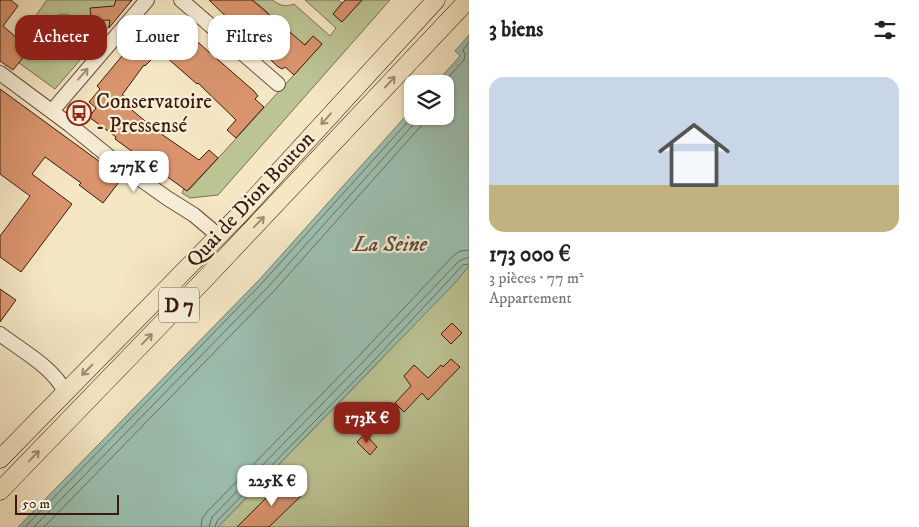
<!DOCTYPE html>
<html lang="fr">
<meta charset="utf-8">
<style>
:root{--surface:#fff;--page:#f6f6f6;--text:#222;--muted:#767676;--line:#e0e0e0;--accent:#8f2418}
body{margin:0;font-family:"IM FELL DW Pica",serif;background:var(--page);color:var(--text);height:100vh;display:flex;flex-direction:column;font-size:19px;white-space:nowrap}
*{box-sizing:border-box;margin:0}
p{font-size:16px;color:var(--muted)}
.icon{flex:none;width:28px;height:28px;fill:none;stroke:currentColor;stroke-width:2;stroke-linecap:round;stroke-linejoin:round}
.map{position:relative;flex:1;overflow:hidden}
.panel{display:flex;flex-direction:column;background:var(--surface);width:450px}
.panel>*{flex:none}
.hud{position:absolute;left:15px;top:15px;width:379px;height:45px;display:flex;gap:10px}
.tools{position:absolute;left:404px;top:75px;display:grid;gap:10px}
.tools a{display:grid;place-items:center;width:50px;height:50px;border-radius:10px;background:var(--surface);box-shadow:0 1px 4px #0004;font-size:25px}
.scale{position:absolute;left:15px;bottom:12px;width:104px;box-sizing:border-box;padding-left:5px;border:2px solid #3a1b0b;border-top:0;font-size:14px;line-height:18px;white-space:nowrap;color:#3a1b0b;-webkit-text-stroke:4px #f8efd9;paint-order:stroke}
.price{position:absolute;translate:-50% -42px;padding:0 11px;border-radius:10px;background:#fff;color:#222;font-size:16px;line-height:32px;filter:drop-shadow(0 1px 2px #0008)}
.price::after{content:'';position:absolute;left:50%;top:30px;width:15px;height:11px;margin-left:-8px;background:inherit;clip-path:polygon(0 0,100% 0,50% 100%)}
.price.on{background:var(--accent);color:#fff}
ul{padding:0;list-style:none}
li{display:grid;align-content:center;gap:10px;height:265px;padding:0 20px}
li+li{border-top:1px solid var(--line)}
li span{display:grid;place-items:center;height:155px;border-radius:15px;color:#555}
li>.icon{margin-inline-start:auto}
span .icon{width:90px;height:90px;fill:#fffc;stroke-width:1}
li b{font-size:21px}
h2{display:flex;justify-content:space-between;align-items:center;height:60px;padding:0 20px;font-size:21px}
.chip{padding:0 18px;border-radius:15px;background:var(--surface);box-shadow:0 1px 4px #0004;font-size:18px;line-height:45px}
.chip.on{background:var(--accent);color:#fff}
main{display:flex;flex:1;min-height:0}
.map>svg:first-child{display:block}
</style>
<main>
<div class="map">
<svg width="469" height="527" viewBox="0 0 469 527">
<rect width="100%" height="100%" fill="#f5e6c4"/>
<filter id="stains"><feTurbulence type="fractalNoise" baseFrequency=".004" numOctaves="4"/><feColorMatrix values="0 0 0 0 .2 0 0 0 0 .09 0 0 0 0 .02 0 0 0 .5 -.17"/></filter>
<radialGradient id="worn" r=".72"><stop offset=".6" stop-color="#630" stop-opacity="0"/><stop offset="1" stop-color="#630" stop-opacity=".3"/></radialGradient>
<path fill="#bcc494" stroke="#7b7050" d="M47,0H132L55,89L19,63L30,49L19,39Z
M252,0H273C279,6 287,7 294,4L330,36L336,28L305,0H338L342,3L333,14L342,22L362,0H390L218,195L190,198L182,193L184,189L187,191L191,188L322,44L313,36L303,46L284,26L282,27L262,7Z
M469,266V527H218L368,373Z"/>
<path fill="#9cc0b1" stroke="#757e6f" d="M47 31a17 17 0 1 1 34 0a17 17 0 1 1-34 0Z
M469,35V266L453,285L218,527H18L260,279L412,109V116H445V84H435L460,56L455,51Z"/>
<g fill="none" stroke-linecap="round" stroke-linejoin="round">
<path stroke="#6b6e5e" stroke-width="1" d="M52 31a12 12 0 1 1 24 0a12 12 0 1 1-24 0Z
M442,84L464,60L465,55L463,50L469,42
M25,527L263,282L413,116
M34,527L268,287L421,116
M44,527L273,292L430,116
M201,527L202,519L207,512L355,360L453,256L460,251L469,250
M209,527L212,517L360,365L459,261L469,257
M215,527L217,521L365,370L463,265L469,264"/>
</g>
<path fill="#d9946d" stroke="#3a1b0b" d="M0,0H11L18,6L3,26L30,49L13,70L0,61Z
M116,0H132L109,28L110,20L94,21L91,18L90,8L114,6Z
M209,0H252L305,45L313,36L322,44L294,75L285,67L282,69L277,66Z
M345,0H362L342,22L333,14Z
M170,18L254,91L258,96L255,99L264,107L236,138L227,130L236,120L198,83L197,84L166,57L165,58L162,55L159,59L155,56L145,66L144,65L122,95L126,97L123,101L127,104L126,105L157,131L199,160L209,150L218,158L187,191L115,139L116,137L89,117L96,108L89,102L100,89L97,86L142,32L145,34L156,21L162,27Z
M0,89L122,178L103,203L79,185L81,183L45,157L32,174L72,204L21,272L0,257V236L30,196L0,174Z
M0,289L16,300L0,322Z
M452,323L462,333L451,344L441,334Z
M451,359L460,367L428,400L422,393L404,412L395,403L411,386L404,376L414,365L428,378L441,365L443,367Z
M365,434L377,447L370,455L357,442Z
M285,479L301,496L269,527H237Z"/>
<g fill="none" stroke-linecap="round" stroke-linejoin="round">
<defs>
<path id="minor" d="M181,0L278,84
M0,73L70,125L112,159L167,198L194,215L219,236
M52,111L147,0
M0,334C22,351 53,367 65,392"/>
<path id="major" d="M0,459L239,215L436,0
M0,491L202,282L468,0"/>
</defs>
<use href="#minor" stroke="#694e39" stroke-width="16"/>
<use href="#major" stroke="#3a1b0b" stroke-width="19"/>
<use href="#minor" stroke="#f8efd9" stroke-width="14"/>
<use href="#major" stroke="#f5e6c4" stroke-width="18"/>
</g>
<defs><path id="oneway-shaft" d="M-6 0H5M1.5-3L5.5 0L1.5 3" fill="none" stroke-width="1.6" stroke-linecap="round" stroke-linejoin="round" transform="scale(1.25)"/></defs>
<use stroke="#a2907c" href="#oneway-shaft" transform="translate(83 74) rotate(-49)"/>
<g stroke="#a18b71">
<use href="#oneway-shaft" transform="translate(390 82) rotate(-47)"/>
<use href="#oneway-shaft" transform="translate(326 119) rotate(132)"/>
<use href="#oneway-shaft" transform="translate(259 222) rotate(-46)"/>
<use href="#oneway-shaft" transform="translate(147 339) rotate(-46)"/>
<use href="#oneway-shaft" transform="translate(87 370) rotate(135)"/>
<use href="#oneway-shaft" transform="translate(34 456) rotate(-46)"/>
</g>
<defs>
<symbol id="bus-ring" viewBox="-11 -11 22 22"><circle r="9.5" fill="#f8efd9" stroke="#8f2418" stroke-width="1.5"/><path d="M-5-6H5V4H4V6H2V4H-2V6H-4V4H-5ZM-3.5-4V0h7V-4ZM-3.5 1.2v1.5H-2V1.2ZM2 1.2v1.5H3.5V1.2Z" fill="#8f2418"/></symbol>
</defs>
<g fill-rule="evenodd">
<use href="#bus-ring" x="65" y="99" width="28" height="28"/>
</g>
<g text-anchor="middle" stroke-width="4.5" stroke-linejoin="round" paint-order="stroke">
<rect fill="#f8efd9" stroke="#735b49" stroke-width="1" x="159" y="287.5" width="40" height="35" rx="4"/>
<g font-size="20" font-weight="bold" fill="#3a1b0b">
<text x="179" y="312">D 7</text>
</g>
<g font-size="21" fill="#3a1b0b" stroke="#f8efd9" text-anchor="start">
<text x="96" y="108">Conservatoire<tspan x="96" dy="24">- Pressensé</tspan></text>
</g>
<g font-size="21" fill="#3a1b0b" stroke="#f8efd9">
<text transform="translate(250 199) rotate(-47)" y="7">Quai de Dion Bouton</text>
</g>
<g font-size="22" font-style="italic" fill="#574d3d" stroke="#f8efd9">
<text x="390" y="251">La Seine</text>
</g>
</g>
<rect width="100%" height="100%" filter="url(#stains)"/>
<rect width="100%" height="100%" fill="url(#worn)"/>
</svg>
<div class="tools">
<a><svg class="icon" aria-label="layers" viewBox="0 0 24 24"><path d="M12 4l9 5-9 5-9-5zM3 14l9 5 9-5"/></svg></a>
</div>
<div class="scale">50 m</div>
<b class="price" style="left:134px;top:193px">277K €</b>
<b class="price on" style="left:367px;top:444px">173K €</b>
<b class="price" style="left:272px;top:507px">225K €</b>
<div class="hud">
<a class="chip on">Acheter</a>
<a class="chip">Louer</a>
<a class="chip">Filtres</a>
</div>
</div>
<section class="panel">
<h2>3 biens<svg class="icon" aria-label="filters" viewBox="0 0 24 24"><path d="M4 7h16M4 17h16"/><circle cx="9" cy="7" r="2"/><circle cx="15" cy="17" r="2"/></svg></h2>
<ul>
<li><span style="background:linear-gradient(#c9d6e8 70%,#c2b280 0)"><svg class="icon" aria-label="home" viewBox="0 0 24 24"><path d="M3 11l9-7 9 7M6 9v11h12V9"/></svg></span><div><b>173 000 €</b><p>3 pièces · 77 m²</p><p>Appartement</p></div></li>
</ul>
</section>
</main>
